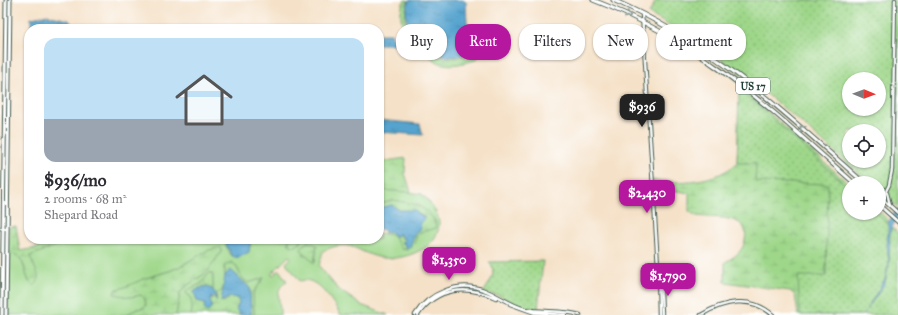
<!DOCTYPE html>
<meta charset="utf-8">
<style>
:root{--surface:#fff;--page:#f2f2f3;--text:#2b2b33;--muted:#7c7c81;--accent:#b5179e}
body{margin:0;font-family:"IM FELL Great Primer",serif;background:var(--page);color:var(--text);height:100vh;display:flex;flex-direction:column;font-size:15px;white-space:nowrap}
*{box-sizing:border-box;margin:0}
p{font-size:13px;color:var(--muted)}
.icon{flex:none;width:22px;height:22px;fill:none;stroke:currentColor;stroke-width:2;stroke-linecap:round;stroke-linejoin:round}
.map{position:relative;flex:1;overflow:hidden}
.side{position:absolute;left:24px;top:24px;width:360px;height:220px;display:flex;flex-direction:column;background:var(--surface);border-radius:16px;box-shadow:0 1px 3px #0004}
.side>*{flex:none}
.guide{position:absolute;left:396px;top:24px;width:380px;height:36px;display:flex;gap:8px}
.needle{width:26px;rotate:91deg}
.controls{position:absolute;left:842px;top:72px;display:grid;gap:8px}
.controls a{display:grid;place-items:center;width:44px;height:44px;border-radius:50%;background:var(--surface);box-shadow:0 1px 3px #0004;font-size:20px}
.price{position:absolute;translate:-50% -34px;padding:0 9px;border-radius:8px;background:var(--accent);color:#fff;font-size:13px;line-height:26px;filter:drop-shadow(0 1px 2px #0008)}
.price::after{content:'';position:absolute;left:50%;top:24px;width:12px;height:9px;margin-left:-6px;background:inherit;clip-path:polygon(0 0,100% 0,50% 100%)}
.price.current{background:#222;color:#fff}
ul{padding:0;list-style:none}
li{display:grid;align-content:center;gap:8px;height:212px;padding:0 20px}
li span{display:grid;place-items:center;height:124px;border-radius:12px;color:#555}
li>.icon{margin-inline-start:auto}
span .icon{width:72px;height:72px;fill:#fffc;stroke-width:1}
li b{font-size:17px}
.tag{padding:0 14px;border-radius:16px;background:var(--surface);box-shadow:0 1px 3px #0004;font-size:14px;line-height:36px}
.tag.current{background:var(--accent);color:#fff}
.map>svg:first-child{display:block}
</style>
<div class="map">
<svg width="898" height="315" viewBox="0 0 898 315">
<defs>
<pattern id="wetland-marsh" width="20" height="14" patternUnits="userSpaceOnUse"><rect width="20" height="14" fill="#9fd78a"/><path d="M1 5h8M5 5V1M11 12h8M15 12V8" fill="none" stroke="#88b978"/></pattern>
<pattern id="park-dots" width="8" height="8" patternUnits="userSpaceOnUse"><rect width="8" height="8" fill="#9fd78a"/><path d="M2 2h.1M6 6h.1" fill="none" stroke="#88b978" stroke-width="1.8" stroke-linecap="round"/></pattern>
<pattern id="water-ripples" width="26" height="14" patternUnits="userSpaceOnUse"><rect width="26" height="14" fill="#54a3ce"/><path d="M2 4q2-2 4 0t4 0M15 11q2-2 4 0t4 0" fill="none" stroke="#4586a8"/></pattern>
</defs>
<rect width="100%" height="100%" fill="#fff"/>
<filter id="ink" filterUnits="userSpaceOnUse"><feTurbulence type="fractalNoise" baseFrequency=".025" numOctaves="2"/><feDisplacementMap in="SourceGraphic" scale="8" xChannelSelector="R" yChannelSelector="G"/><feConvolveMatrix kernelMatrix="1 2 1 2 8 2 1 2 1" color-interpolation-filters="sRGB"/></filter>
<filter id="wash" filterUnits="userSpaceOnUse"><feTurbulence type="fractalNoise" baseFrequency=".012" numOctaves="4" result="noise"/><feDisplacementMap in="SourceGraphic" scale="16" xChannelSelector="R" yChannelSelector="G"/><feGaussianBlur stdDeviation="0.9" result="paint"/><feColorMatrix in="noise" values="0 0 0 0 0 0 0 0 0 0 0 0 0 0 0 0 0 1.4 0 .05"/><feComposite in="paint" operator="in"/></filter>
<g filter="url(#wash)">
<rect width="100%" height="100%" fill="#f5e1c7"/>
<path fill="#9fd78a" stroke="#5f8a5f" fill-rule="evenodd" d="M379,190H395L422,194C434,208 446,220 434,239C424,253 396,262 378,257C354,251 351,238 323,251L319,266L338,289L361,305L388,315H341C333,303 317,275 300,281L286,263L291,258L289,256L271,274L273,275L279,270L287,281C273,289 281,302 280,315H254L253,293L264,278L248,283C239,278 239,267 232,262L224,266C225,276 227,291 216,294L213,290V279L210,272L201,284L187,290L186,292C193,298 194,307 191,315H176L180,293L185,287L207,272L221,252L220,248C204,249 193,260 179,267C167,273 153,275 141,280C132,284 125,288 115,290L130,297L141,295L145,299L146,305L143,308L136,309L127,315H7L8,252L16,254L22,261L29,282L34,265L29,256L58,245L67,239H227L226,245L230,254L238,258L249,252L251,239H289V244L295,246L301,243L302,239H379V233L393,235L402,249L405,250L420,232L436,228L435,220L418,205L379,202ZM308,242L317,245L315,262L304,252L303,245Z"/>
<path fill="url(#wetland-marsh)" stroke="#5f8a5f" d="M405,0H408C406,8 403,19 407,27C410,33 433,53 439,56C453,61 476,57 479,40L475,38L473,34L484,39L485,46L476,60C464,63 452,67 440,63C433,61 428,53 423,49C412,38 399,29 401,11C402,7 402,3 405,0Z
M740,87L849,184V213H879V211L888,220L862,315H798L795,295L790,291L725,282V262C735,257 743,251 745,240C751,213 712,219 697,216C694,215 692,213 689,211V193L678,191L654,193L653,180C679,184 717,182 737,163Z
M406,158L405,173L411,192L379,190V162Z
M393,200C410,203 433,206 436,228L418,233L413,246L408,250L402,249L393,235L387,234L389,231L398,236L399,233L401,238L406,239L401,242L408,247L415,233L421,228L420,223L425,218L416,213V211L399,210L392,205L382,207L379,205V202L382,204Z
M16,226L20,251L50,245V239H67L58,245L30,256L38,275V282L34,286C21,277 30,256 8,252L9,227Z
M289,239H302C300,245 294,249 289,244Z
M308,242L317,245L314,263L307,255H303L304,252L301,250L303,245Z
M221,247V252L207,272L185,287L180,293L176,315H127L136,309L144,308L146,305L145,299L141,295L130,297L114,294L115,290C125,288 132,284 141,280C153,275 167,273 179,267C193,260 205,249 221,247Z
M232,262C239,267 239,278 248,283L264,278L253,293L254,315H251L250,288L233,272L225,275L224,266Z
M210,272L213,275V290L211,291L208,286L199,288L197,301L205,303L204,307L209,310L212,306L210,299L217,297L216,294L223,290L222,299L224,302L232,296L239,300L238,312L241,315H191C193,308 192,303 190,296L186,293L187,290L201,284Z"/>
<path fill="url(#park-dots)" stroke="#5f8a5f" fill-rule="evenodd" d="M656,0H898V207L879,192V183H869C799,120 732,59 649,14ZM849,79H879V109H849ZM849,131H879V161H849Z
M739,89L849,188V213H876L898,233V315H800L798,276H826L828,184L755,182L756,163H737Z
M543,261L538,309L522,307L498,295L483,293C489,283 498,273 489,262Z"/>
<path fill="url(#water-ripples)" stroke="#3a7081" d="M409,0H463L466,2L467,22L472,29V36L474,39L478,40C477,48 474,50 467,53C442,65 424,44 408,28L406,13Z
M47,15L69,20L75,29H31V18Z
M379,34H391L396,44H379Z
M379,120L420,124L423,135L379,132Z
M379,205L382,207L392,205L399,210H415L417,213L425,218L420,223L421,228L415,233L410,247H405V244L401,242L406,239L402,238L399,233L396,237L389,231L385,233L384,230L379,229Z
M898,208V215L890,232L889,262L885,283L863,315L885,279L889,263L887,244L889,221Z
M227,239H251L249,252L238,258L232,256L226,245Z
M231,270L250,288L251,315H240L236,309L239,303L237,298L230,297L221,302L225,275Z
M208,286L215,292L217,301L214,296L210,299L212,306L208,312L204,309L205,303L197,301L194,292L199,288Z"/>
</g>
<g filter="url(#ink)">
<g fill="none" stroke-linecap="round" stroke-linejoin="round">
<defs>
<path id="minor" d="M642,14L658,266L659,315
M887,193L890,205
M882,199L889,185L892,170L895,0
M0,228L7,229
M658,284L661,290L662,315
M510,304L535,313L565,315
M415,315C428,293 459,280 484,290C498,295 510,305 525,309C543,313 562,309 580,315
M418,315C437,287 467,285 496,298
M701,315C724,301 751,295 773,315"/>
<path id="major" d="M593,0C701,41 769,108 854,183
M613,0C711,42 785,113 864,183
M879,196L898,213
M879,205L898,222
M2,315L6,0
M6,315L10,0"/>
</defs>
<use href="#minor" stroke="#3f564a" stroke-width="4.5"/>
<use href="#major" stroke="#3f564a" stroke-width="5"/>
<use href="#minor" stroke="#fff" stroke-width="2.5"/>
<use href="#major" stroke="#fff" stroke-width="3"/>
</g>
<defs><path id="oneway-chevron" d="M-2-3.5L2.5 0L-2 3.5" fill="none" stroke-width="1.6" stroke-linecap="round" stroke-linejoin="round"/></defs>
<g stroke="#8f9e9a">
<use href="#oneway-chevron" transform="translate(628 15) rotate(23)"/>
<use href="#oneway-chevron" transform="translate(802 128) rotate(-138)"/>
</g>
</g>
<g text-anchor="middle" stroke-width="3" stroke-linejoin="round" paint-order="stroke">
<rect fill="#fff" stroke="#627771" stroke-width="1" x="736" y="78" width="34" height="16" rx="3"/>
<g font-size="10" font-weight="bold" fill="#1f3d34">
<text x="753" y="90">US 17</text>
</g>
</g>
</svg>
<div class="controls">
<a><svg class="needle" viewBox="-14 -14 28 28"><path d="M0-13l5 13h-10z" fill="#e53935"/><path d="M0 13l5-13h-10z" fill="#7c7c81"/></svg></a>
<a><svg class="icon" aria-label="locate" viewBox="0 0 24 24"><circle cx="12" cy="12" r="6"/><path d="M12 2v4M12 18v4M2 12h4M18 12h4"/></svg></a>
<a>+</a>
</div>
<b class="price current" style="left:642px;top:128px">$936</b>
<b class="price" style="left:647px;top:214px">$2,430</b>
<b class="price" style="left:449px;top:281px">$1,350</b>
<b class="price" style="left:668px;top:297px">$1,790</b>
<div class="guide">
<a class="tag">Buy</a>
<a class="tag current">Rent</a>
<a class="tag">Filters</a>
<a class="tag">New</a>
<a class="tag">Apartment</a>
</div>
<section class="side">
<ul>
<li><span style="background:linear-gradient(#bfe0f5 65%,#9aa5b1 0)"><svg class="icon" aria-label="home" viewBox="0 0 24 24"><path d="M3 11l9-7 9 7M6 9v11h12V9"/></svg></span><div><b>$936/mo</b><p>2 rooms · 68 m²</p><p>Shepard Road</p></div></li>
</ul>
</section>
</div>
